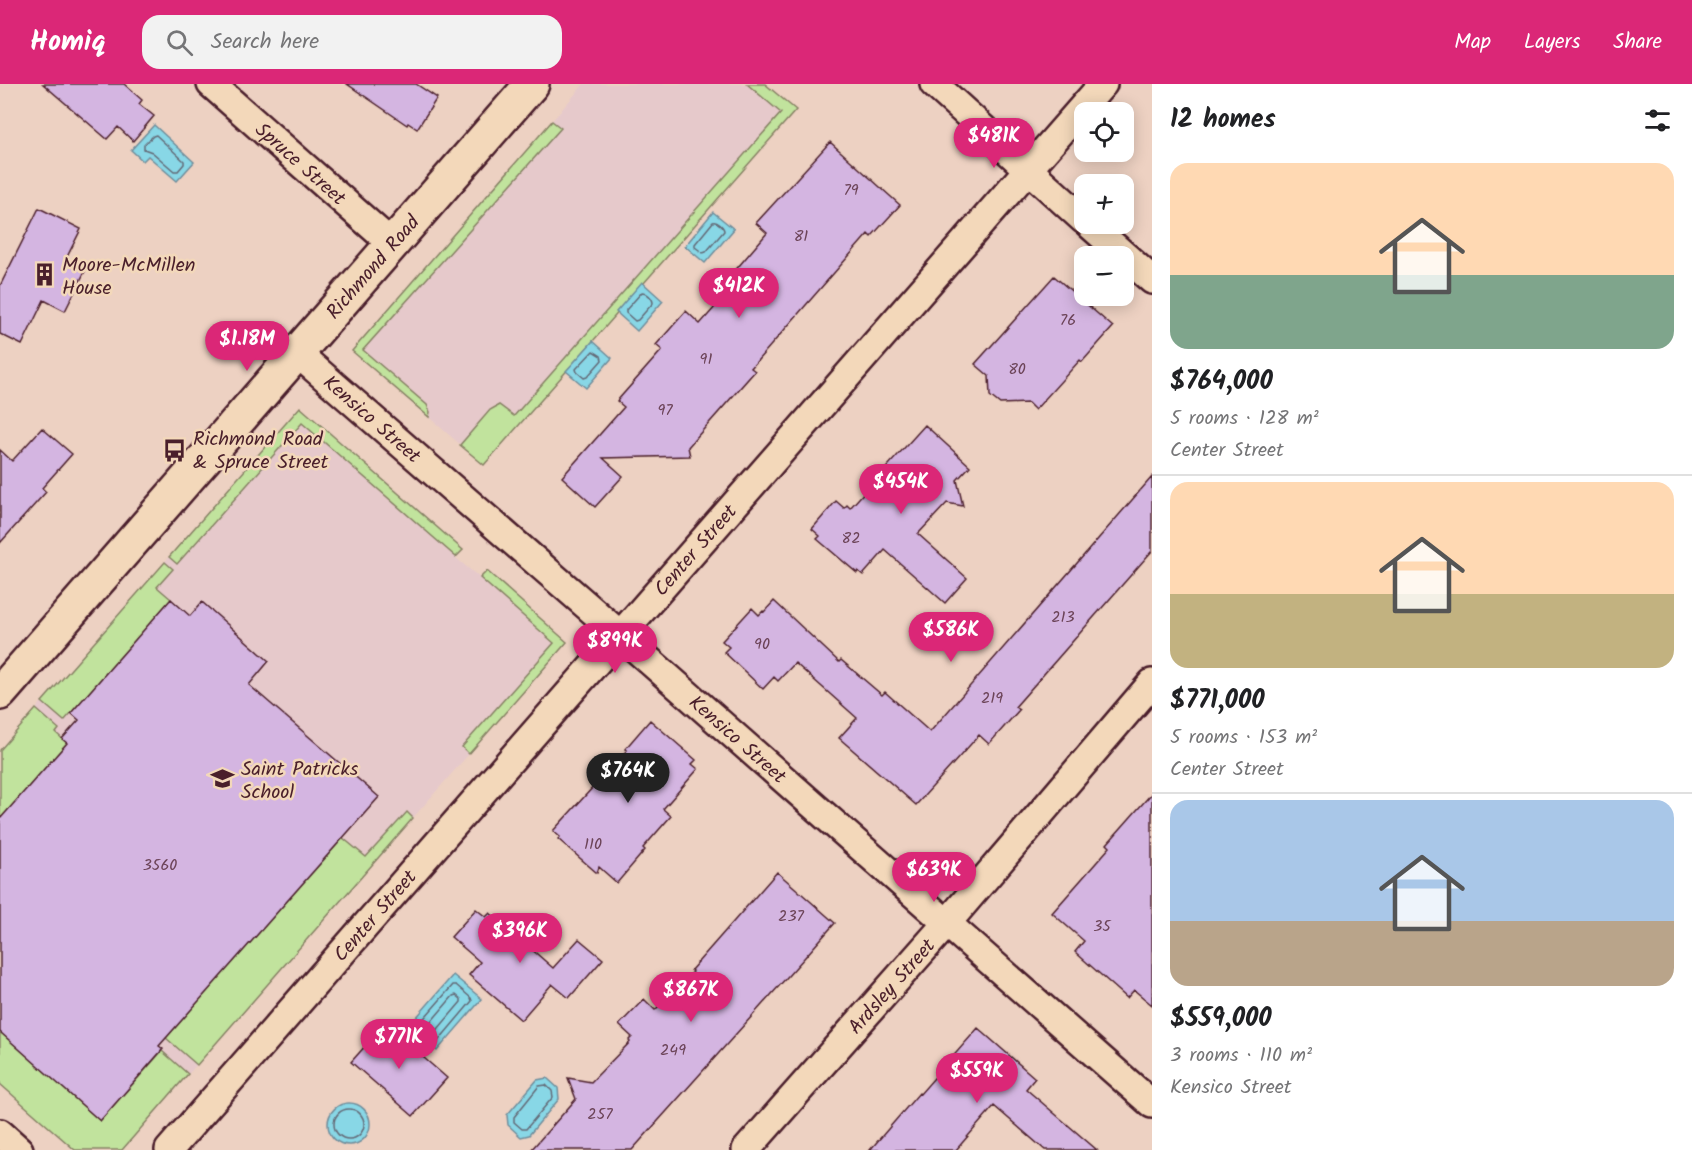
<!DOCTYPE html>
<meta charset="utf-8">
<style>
:root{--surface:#fff;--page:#f2f2f2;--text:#202124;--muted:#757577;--line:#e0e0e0;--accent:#db2777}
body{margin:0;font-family:Kalam,sans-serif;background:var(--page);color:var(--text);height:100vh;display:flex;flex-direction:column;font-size:22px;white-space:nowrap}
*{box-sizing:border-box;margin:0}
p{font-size:20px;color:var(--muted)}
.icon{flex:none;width:33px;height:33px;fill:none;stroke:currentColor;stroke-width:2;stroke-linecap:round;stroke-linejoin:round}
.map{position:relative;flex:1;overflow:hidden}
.side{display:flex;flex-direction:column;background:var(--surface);width:540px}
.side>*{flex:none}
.tools{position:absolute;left:1074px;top:18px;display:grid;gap:12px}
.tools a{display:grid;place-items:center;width:60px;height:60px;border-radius:12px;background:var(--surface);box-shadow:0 3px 15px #0003;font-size:30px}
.price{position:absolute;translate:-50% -51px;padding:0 14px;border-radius:21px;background:var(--accent);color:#fff;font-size:20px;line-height:39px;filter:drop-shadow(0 2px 3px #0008)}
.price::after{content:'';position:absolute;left:50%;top:36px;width:18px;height:14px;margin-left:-9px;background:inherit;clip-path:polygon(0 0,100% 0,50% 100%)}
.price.selected{background:#222;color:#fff}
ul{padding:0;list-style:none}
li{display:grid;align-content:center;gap:12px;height:318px;padding:0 18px}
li+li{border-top:2px solid var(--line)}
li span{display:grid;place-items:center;height:186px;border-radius:18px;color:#555}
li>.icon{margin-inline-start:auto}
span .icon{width:108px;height:108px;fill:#fffc;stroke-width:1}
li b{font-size:26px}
h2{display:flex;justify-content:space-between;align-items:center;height:72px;padding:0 18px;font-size:26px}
header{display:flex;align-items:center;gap:36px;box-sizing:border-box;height:84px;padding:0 30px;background:var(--accent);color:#fff}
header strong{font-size:28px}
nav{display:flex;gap:33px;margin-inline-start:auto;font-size:21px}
.search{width:420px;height:54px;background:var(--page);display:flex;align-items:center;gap:15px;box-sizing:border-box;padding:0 21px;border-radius:18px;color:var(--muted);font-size:22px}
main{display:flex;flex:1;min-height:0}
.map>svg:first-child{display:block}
</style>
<header>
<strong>Homiq</strong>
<div class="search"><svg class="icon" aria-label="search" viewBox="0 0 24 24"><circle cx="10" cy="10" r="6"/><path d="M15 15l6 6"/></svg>Search here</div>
<nav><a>Map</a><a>Layers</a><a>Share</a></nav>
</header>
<main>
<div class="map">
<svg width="1152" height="1066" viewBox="0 0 1152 1066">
<rect width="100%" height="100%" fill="#edd1c2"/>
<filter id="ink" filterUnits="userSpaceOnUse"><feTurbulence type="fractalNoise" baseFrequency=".0167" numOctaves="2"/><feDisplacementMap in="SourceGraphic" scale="12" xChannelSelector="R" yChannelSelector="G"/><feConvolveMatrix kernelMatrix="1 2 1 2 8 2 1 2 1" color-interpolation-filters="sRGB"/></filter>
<g filter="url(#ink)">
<path fill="#e6c9cb" d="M584,0H765L796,26L484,381L352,267Z
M300,323L463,466L456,474L480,494L487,487L567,558L122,1066H75L0,1000V666Z"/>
<path fill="#c1e39d" stroke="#868164" stroke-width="1.5" d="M747,0H765L796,26L484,381L460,361L490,326L499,321L514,332L781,29Z
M552,37L561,44L363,266L427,321L430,328L429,333L352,267Z
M300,323L463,466L456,473L302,339L177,480L169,473Z
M165,478L173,485L157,503L171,515L64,637L42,618Z
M487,487L567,558L469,670L462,663L554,559L480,494Z
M36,625L59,645L56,649L67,659L0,735V666Z
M407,728L413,734L197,981L166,954L343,754L366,773Z
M0,948L100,1037L162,967L188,990L122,1066H75L0,1000Z"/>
<path fill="#88d7e6" stroke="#6f8d9b" stroke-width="1.5" d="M154,41L194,78L177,97L148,72L143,77L131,66Z
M713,128L734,145L705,179L685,162Z
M642,198L663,217L637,247L616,228Z
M593,257L612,274L586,304L566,287Z
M453,891L482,915L437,967L409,942Z
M547,994L558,1004L559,1015L529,1051L521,1053L508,1041L507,1031L537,996Z
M328 1040a21 21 0 1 1 42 0a21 21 0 1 1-42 0Z"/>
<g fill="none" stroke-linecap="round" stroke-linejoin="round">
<path stroke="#636976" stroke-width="1.5" d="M156,51L184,77V80L178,87H174L152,68L144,65V61L153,52Z
M713,138C717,137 724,143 724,147L706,168L703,169L695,163V160Z
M642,208C646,208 653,214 653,219L638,236L635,237L626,229V226Z
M593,267L601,272L602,276L587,293L584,294L577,288L576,285Z
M453,901H456L471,914L472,917L439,956L436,957L420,943L419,940Z
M456,911L461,915V918L438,945L434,946L430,942V939L453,912Z
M546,1001L552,1007L553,1013L526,1045H522L514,1038V1033L539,1002Z
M334 1040a15 15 0 1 1 30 0a15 15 0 1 1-30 0Z"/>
</g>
<path fill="#d4b5e1" stroke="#4a1f2b" stroke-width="1.5" d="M43,0H124L142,16L139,20L154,32L133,57L118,43L107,55Z
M347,0H416L437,14L417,45L408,39L407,41Z
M830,58L900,121L871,153L868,150L751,284L755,287L688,363L690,372L603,374L623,392L595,423L562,393L624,323L617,317L662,266L656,261L686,227L700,240L740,195L733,189L767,149L756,139Z
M39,124L81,145L65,177L85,187L65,227L44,216L22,261L0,250V202Z
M1054,192L1113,243L1082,278L1080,276L1035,326L1028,319L1000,320L990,312L989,292L975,280Z
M925,341L970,382L957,396L963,422L947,419L918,450L967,494L945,519L885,466L863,491L858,487L857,489L817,455L820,452L812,445L836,417L844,424L847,421L850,424Z
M42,344L72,370L42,404L46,408L0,459V366L12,377Z
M1152,393V467L1015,623L1019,626L989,660L979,651L916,721L839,654L857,634L795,579L778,597L774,593L763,605L724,568L729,563L722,557L752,524L759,531L763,527L764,528L774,517L839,578L841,576L882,611L885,608L930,648Z
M171,515L190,532L202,518L269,577L249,601L379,713L159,962L163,965L100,1037L0,948V735L67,659L62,655L79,636L71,629Z
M650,636L696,676L692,680L698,685L663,725L671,732L643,764L645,766L617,799L599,783L597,789L558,755L560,753L553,747L627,666L625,665Z
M1152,709V921L1134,906L1127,914L1075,868L1084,857L1052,829L1110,763L1107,760Z
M777,788L835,839L805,873L632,1066H531L576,1015L568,994L591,998L630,958L629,956L632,953L619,941L644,915L655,926L693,888L691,886Z
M476,825L486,833L490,829L553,884L579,855L603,875L569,914L552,900L521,936L469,891L480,878L451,853Z
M385,940L447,994L413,1032L351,978Z
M978,944L1035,994L1026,1005L1097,1066H1045L994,1022L956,1066H870L919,1009L920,1010Z"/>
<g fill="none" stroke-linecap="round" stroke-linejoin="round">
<defs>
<g id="minor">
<path id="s1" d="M211,0L392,160"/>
<path d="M934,0L1084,136"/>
<path d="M1089,140L1152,196"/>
<path id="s2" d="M297,269L593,527L1152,1020"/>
<path d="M0,1049L19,1066"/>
<path id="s3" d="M169,1066L1103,0"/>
<path id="s4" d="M746,1066L947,839L1152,599"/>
</g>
<g id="tertiary">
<path id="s5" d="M0,609L532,0"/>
</g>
</defs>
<use href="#minor" stroke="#4a1f2b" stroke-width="32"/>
<use href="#tertiary" stroke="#4a1f2b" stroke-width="38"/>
<use href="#minor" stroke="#f3d8ba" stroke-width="27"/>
<use href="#tertiary" stroke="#f3d8ba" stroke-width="33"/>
</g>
</g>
<defs>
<symbol id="building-bare" viewBox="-9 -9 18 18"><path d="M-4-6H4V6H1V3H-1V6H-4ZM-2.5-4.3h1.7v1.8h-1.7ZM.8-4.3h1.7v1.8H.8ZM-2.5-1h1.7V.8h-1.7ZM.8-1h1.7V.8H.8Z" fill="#4a1f2b" stroke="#f3d8ba" stroke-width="2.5" paint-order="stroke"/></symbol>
<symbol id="bus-bare" viewBox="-9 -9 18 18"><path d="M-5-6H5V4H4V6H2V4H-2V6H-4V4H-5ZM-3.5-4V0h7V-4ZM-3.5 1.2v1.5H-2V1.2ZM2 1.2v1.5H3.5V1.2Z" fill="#4a1f2b" stroke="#f3d8ba" stroke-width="2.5" paint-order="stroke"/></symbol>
<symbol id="school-bare" viewBox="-9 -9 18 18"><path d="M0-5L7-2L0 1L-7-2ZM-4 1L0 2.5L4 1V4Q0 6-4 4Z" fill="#4a1f2b" stroke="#f3d8ba" stroke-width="2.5" paint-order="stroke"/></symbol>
</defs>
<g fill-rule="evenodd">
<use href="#building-bare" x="28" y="174" width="33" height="33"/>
<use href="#bus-bare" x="158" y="350" width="33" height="33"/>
<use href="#school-bare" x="206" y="678" width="33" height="33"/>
</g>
<g text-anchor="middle" stroke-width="5" stroke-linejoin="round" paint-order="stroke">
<g font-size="16" fill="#6c4458">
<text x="851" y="111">79</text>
<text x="801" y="157">81</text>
<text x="1068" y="241">76</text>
<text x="706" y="280">91</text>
<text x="1017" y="290">80</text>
<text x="665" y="331">97</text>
<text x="851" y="459">82</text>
<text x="1063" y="538">213</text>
<text x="762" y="565">90</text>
<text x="992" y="619">219</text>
<text x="593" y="765">110</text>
<text x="160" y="786">3560</text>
<text x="791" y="837">237</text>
<text x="1102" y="847">35</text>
<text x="673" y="971">249</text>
<text x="600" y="1035">257</text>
</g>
<g font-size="20" fill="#4a1f2b" stroke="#f3d8ba">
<text dy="7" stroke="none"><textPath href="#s1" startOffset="120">Spruce Street</textPath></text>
<text dy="7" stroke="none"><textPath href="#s5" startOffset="566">Richmond Road</textPath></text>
<text dy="7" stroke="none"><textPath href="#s2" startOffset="100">Kensico Street</textPath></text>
<text dy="7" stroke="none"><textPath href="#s3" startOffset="798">Center Street</textPath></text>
<text dy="7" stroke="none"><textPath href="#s2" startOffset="586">Kensico Street</textPath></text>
<text dy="7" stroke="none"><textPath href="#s3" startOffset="312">Center Street</textPath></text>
<text dy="7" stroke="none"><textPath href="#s4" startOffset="219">Ardsley Street</textPath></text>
</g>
<g font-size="20" fill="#4a1f2b" stroke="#f3d8ba" text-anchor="start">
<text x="62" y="187">Moore-McMillen<tspan x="62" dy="23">House</tspan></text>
<text x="193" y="361">Richmond Road<tspan x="193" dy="23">&amp; Spruce Street</tspan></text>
<text x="241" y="691">Saint Patricks<tspan x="241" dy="23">School</tspan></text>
</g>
</g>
</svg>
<div class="tools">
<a><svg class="icon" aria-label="locate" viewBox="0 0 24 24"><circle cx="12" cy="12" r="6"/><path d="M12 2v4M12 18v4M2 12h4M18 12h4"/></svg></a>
<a>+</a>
<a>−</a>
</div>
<b class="price" style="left:994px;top:85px">$481K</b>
<b class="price" style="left:739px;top:235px">$412K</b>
<b class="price" style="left:247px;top:288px">$1.18M</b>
<b class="price" style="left:901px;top:431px">$454K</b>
<b class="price" style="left:951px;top:579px">$586K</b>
<b class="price" style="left:615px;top:590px">$899K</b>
<b class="price selected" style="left:628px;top:720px">$764K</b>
<b class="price" style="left:934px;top:819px">$639K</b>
<b class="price" style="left:520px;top:880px">$396K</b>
<b class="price" style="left:691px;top:939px">$867K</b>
<b class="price" style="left:399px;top:986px">$771K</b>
<b class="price" style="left:977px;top:1020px">$559K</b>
</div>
<section class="side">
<h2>12 homes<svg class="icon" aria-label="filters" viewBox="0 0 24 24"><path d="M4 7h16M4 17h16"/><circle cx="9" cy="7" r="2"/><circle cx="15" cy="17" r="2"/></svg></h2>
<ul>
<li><span style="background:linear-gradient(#ffd9b3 60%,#7fa58c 0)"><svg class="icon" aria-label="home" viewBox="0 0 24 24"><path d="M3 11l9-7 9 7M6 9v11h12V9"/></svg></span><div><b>$764,000</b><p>5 rooms · 128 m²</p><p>Center Street</p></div></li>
<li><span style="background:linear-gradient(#ffd9b3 60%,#c2b280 0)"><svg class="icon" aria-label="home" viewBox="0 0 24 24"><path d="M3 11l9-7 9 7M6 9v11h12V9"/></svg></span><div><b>$771,000</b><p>5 rooms · 153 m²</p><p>Center Street</p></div></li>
<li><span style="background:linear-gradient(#a9c7e8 65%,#b9a48a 0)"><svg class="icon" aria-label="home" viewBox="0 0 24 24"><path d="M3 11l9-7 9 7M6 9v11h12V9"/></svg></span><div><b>$559,000</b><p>3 rooms · 110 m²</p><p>Kensico Street</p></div></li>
</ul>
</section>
</main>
